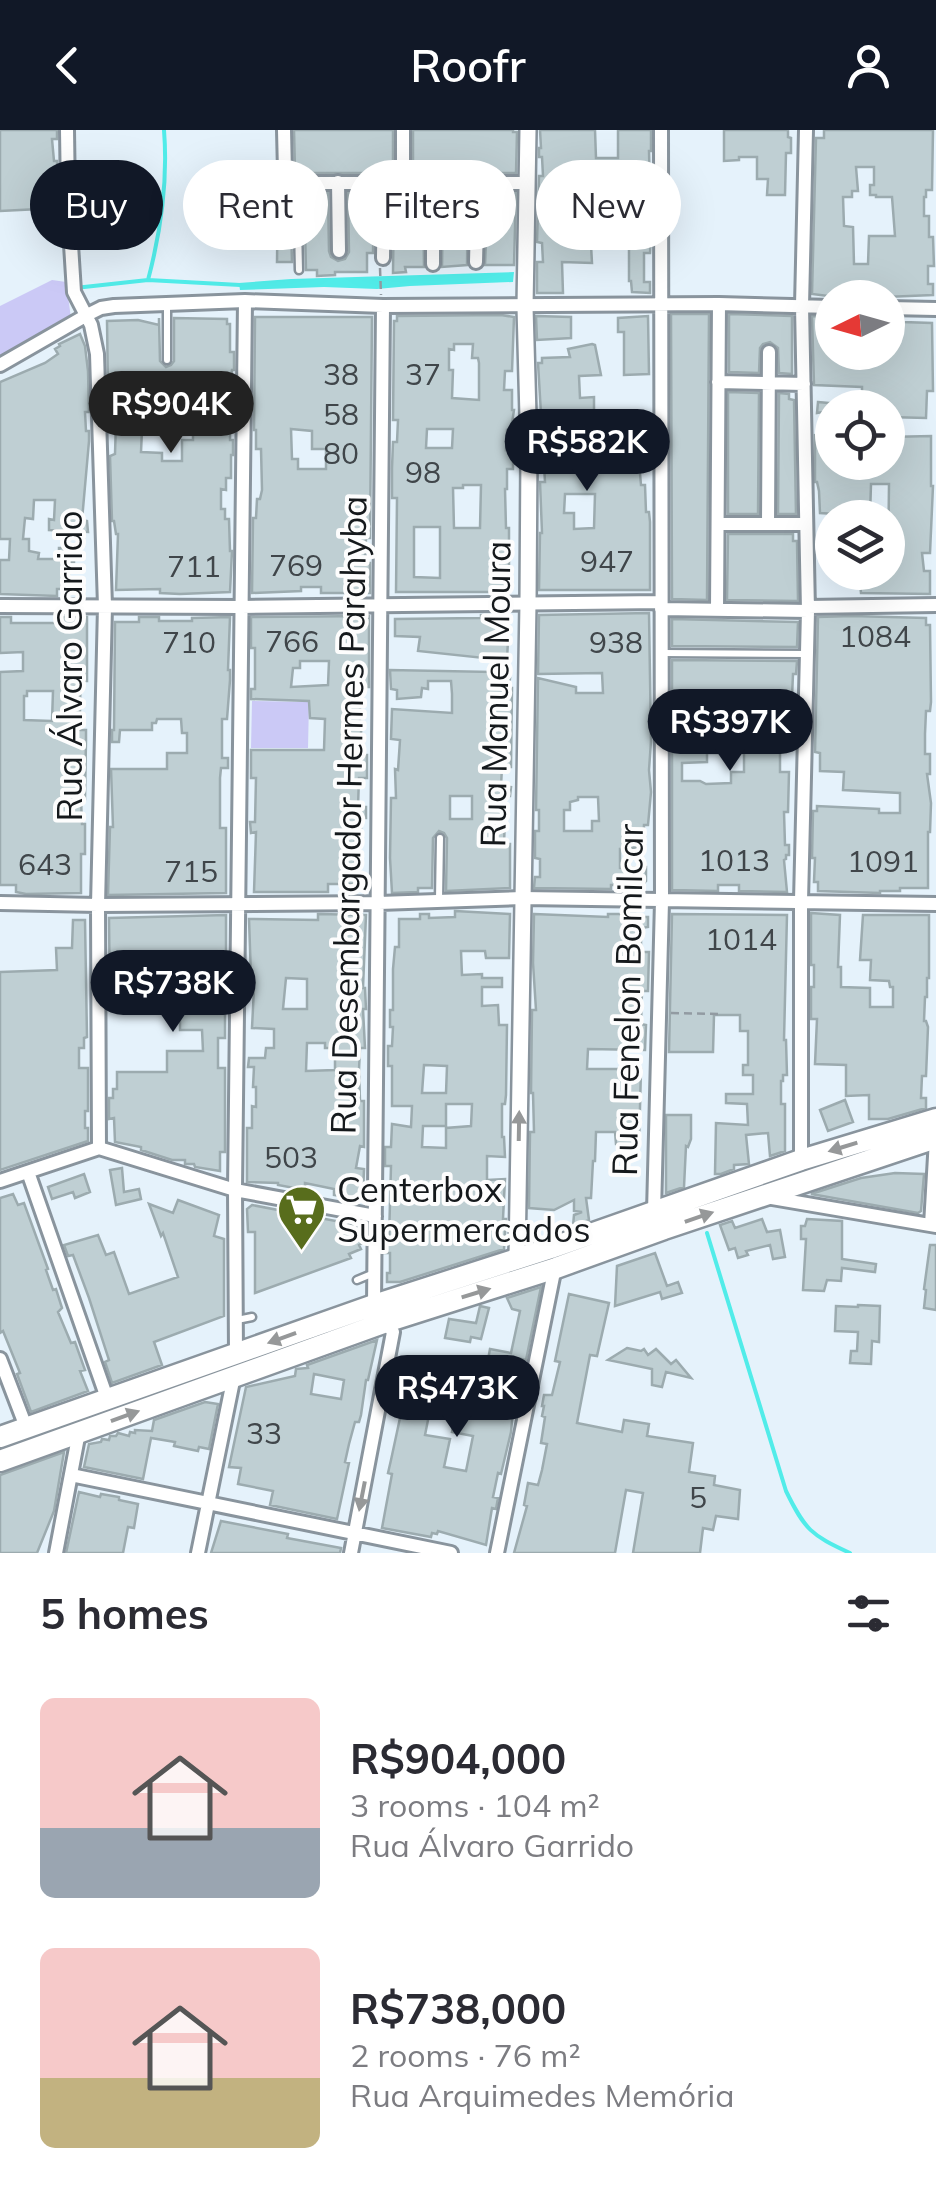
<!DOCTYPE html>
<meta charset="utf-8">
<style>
:root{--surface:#fff;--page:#f7f7f7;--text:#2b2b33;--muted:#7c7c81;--accent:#111827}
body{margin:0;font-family:Mulish,sans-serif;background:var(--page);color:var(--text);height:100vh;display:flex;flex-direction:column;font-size:38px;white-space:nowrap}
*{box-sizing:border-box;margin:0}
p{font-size:32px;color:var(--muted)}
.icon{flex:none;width:55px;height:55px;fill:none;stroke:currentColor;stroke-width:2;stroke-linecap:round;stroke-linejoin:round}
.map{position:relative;height:1423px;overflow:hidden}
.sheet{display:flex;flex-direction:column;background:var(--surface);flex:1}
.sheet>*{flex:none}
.banner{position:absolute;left:30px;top:30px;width:878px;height:90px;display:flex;gap:20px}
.needle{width:65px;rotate:265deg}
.buttons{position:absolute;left:815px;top:150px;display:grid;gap:20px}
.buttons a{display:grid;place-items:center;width:90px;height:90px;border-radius:50%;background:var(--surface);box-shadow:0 10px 40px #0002;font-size:50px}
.price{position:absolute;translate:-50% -85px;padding:0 22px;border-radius:35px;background:var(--accent);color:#fff;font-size:32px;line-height:65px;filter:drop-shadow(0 2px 5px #0008)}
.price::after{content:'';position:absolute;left:50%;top:60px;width:30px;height:22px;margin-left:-15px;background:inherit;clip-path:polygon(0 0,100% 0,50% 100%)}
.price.selected{background:#222;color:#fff}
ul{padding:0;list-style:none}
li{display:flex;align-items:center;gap:30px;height:250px;padding:0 40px}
li span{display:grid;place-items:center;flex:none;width:280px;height:200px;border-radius:15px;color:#555}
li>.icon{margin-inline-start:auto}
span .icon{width:120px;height:120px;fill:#fffc;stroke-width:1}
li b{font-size:42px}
h2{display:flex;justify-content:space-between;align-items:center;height:120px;padding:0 40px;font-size:42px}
.tag{padding:0 35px;border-radius:45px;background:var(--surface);box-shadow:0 10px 40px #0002;font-size:35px;line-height:90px}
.tag.selected{background:var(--accent);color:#fff}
header{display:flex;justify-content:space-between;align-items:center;height:130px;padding:0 40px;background:var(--accent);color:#fff;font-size:45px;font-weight:600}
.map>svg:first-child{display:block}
</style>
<header><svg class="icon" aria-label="back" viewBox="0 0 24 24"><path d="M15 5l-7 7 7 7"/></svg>Roofr<svg class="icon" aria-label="person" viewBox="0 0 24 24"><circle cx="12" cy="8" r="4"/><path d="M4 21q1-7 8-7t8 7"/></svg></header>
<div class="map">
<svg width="936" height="1423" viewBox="0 0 936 1423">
<rect width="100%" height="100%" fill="#e5f2fb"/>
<path fill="#cbc9f6" d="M52,150L66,152L71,188L68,194L0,228V176Z
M252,571L309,572L308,618H251Z"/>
<path fill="#51ece9" d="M514,142L513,152L410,156L377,159L324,157L240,160L239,153L291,149Z"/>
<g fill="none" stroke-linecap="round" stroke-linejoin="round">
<path stroke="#51ece9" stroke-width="4" d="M148,150C161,101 168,50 164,0
M75,158L148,150L240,155
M707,1103L786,1361C805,1400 811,1405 850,1423"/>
</g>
<path fill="#bfcfd3" stroke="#9cabaf" stroke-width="2.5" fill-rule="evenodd" d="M0,0H57V9H52L54,31H57L59,78L0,81Z
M294,0H393V43H299L295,40Z
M413,0H513V2H517L516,43H413Z
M540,0H595L596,28H618V0H651V21H649L651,106L650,123H644V152H650V163L632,162L631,151H629V107H600V115H591L592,133L562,132L563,163H537V132H543L542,113L537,112L539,46H543L542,27H539V18H541Z
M724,0H788V7L791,8V23H786L785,65H767L768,49H757V27H739V30L724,31Z
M824,0H933L932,60H926V67H924V86H929V107H933L934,136H928V154H933V165L885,167V165L865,162V158L844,157V168L812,164L816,8H824ZM856,37H874V55H870V65H876V67H892L895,106H869L868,134H854L853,97L844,96L843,67H852V61H858Z
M278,52L290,61L292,132H277Z
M304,63H328L329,121L331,127L338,131L345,129L349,122L348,63H374L373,123H367V142H335V145L317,146V140H306Z
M399,63H423L424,137H405L406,142L393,143L394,64Z
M443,63H468L467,135L442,137Z
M488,63H516L514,135H485Z
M671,184H709L707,470L672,469Z
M729,184L792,186V244L779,243L778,218L770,212L763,214L760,218L759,243L729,242Z
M501,185L514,187L512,241H505L504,260H512V280H514L511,300H507L506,320L513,319V339H507V359H505L506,398H509V462H396L397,368H392V338L393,312H397L398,290H393L394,191H397V186ZM454,214H473L472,228H478L479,233V270L452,268L453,240H449V219L454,220ZM427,299H453L452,318H426ZM463,355H481L480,398H454L453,358H463ZM414,397H440V448L414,447Z
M536,186L571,187V208L537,210Z
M648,186L649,244L624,245V202H618V188Z
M812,186L832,187V222H888V188H903V192L932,193L933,261H927L926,288L888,287V275L862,274V257L814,255Z
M255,187H372L370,408H366L365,433H370V463H321V457H301V461L252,463L253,388H256L257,369H260L262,360L261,319H256V300H254ZM291,299L312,301V319H326V339H298V329H292Z
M159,188L160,231L166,237L171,235L174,231V188L227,189V194H230V222H234V240H232L231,248L234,280L230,281V310H233V325H231V348H226V360L221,359V379H225V389H229L230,421H232L230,462L180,464L160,463V459L116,460L118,404H116L114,391H112L110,326L115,324L116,291H110V281H112L111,261H108L107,191L138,190L159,195ZM170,250L172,259H185V281H150L151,251ZM193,290V310H182V331H162V323L141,322L142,300H150V291Z
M80,204L85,216L88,241L89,282H85L86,301H89V311L82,390L87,391L88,402L49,400V389L54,390L55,370H34L33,389L25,388L23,409H29V421L39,423L38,429H59V418H74V432H69V459H57V466L0,464V430H9L10,409H0V252L45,233L58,224L55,219L60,216L59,214Z
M592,214L595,215L601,245L579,246L580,268L594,267V290H605V304L576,305V318H563V338L619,339V332H639L641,355H645L646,382H649L650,392V460H539L540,403H542L540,352H545L538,233H542V228L570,227L568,219ZM565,364H595L594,398L574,399V383H564Z
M728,262L759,263L758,384H728Z
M779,263L789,264V269L794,270L796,384H778Z
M818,272L850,275V278H832V332L885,334L888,332V307L931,306V356H933L930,423H922L924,441H930V464L861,463L859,442H888L889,354H871L870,386L820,383L819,361L817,352H815V305L822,304L823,282L817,283Z
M728,404H793V411H797L798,471L727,470Z
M649,483L651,611L649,640L651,662L648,695H644L643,717L620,719V738L646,737V751L642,755H611V759L534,758L535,747H540V729L535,728V701H539V680H536L538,548L576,557V563H603L602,543L538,544L539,485ZM578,667H598L599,691H592V701H564V680H570V672L578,670Z
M481,485H506V511H508L506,548H510L509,558H512L511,637H502L501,656L511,657L510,666H502V688H505L504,714H510V758L446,761L447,708L444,703L439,701L433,708L432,758H418V762L392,763L390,728L391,668H396L395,639L398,640L400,610L391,609L392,579L452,583V564L451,551H428V559L422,558L421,567L397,569V560L391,559L390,540L493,542L494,529L418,521L420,507L395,506V489L481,488ZM450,666H472V689H450Z
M369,486V557H360V592H362L359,625H367V648H359L358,677H366V688H361V707H355V754H328V762H254L256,702L251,703L250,692H255L256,648H251V620H324L325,589L310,588L309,571L251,569V559H255V518H251V487ZM300,531H329L328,555L291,557L293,538H300Z
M852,486L926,488V495H930L931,572L930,581H926L925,604V624H930V644H927L931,673L930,702H928V758H900V761H880V763L818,761V752H814L815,728H812L813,681H817V676L879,679V683H900V663L843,660L844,642L820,641V623L815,622L818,487Z
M0,487H11V493H63V487H87V551H81L80,571V600H86V610L85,669H81L82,694H85V724H81V763L26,764L16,762V755H0V542L23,541V522L0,523ZM27,561H53L52,591L24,590V566H27Z
M139,487H159V491H192V488L230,487L228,540H230V550L227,589H222V628H228V638H221L220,648V698H226V763L108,765L110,697H113L111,639H167V623H187V603H182L181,589H157L156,593H152V600H120L119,612H112V600H114L115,492H139Z
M672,489L798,492L797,517L672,516Z
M672,530L797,531L796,544H793L790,613H783V622H780V642H789L788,682H784L785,715H789V725H786V729L784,730L787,762L739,761V755H718V761L672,760ZM707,623H744V642H731V653L706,654L700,651H682V633L707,632Z
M455,781L510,784L509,828H486L485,821H461L462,845L482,844V848H502V857H482V876L498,875L499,895H507L506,965L505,974H502V1007H504L505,1027L487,1026V1050L505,1049L503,1089H506L504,1119L400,1152H387V1143H390V1123H384L385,1109H389L391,1036H385V1017H391L392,994L411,997L412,976H392V936H388V916H392L393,897H390V880H393V839L395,817H399V789H420V784H429V788L455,787ZM424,935L447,936L446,963H422ZM446,974H472L471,996L446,998V1018L422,1017L423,996H446Z
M811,783L840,785L838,837H841V857L870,858V877H893V857H890L889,851L870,850L871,830H860L863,785H929V848H927V867H925L924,891H926L928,897L926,946H922L921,968H926V978L888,989H869V965L846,966V935L815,934L817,889H811V857H814V835H811Z
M318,784L366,785L363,858H365L366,879H363L365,918H360L359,940L360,971H364V1017L360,1016L356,1038L364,1039L363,1066L358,1069L334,1065V1059L305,1053V1060L278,1055V1053L247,1052V998H252V976L256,977V957H253L254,937H248L249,928H265L266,918H274V899L252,898L254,858L253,847H251L249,789L318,790ZM286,848L307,849V879H283ZM307,913H325V918H335V940L306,941Z
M534,784L608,787V784H635V787H648V797L641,798V822H649L648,861H642L641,894L646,895L645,920L588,919L587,939H641L639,1016H623V1014H616L615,1002H596L595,1031H593L591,1068H586L589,1090L573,1096L574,1085L582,1082L574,1081V1070L554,1080L529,1078L530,1002H534L533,963H531L532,880H536L533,833Z
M672,784L787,785L784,910H786L787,945H783V951H781V974H785V1021L770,1026L768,1003L746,1005L749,1034L734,1035V1039L721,1044H715L716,993L748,995L747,974L726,973V964H753V945H743V935H748V901H740V885H714L713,922H669Z
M226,785V839H219L221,880H225V908H218V938H225V1022H220V1041L195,1037L194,1034H185V1030H172L141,1020V1017L115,1012L114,988L109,989V968H113V959H117V942H167V921H203L202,900H180V880H110L109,788ZM177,823V840H184L185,860H166V850H153V829H158L157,824Z
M73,790H85L87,907L84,908V918H79V938H88V981H85V998H88V1011L0,1040V842L57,840L56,818H72Z
M845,970L853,992L828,1001L820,980Z
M666,985H691V1009L688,1017L686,1016L684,1057L666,1063Z
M122,1038L124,1062L139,1059L141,1069L116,1075L110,1040Z
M895,1043L924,1044L921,1081L918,1083L811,1064L861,1048Z
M84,1044L90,1062L75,1068L73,1062L52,1069L48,1057Z
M13,1064L18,1075L24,1073L48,1139L46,1140L53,1160L56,1159L62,1178L58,1182L71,1213L75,1212L85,1240L80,1241L88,1261L31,1282L17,1244L20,1243L3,1201L0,1203V1068Z
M178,1070L219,1085L214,1106L224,1109V1186L154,1212L162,1235L112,1253L105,1232L109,1230L89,1168L73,1125L68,1126L64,1115L98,1105L106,1125L114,1122L129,1164L178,1147L163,1103L161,1106L149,1074L173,1083Z
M252,1075L357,1095L365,1112L359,1115L361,1119L349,1124L351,1128L255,1163V1102H248L247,1079Z
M762,1089L767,1102L780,1100L785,1127L773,1129L770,1115L746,1121L748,1125L738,1128L735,1118L729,1120L720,1095L732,1091L735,1098Z
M807,1089L842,1091V1129L876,1134L875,1142L842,1138L841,1151L827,1150L824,1161L803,1160L806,1109H801V1096H805Z
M930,1115H936V1180L924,1178L926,1160L924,1159Z
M655,1123L667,1156L678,1152L682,1163L662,1169L660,1162L615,1176L617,1136Z
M541,1157L526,1230L521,1229L514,1270L511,1302L501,1344L498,1343L493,1367L498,1368L496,1379L492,1378L486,1415L438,1401L437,1404L432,1403L431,1407L382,1398L392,1344L388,1343L391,1330L406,1260H410L414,1235L458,1241L460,1230L487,1235L490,1219L511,1223L520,1181L512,1179L507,1168ZM430,1280L455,1286L452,1302L473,1306L466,1341L444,1337L450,1309L425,1305Z
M569,1164L609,1173L597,1226L590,1225L577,1293L622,1302L624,1290L649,1294L647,1306L693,1313L689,1342L715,1346L714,1355L740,1360L738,1389L716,1386L713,1400L703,1398L700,1423H633L643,1363L626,1360L615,1423H514L527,1376L524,1375L528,1353L538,1355L542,1340L547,1314L541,1313L545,1287L542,1286L544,1276H542L544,1265H552L560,1232L555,1231Z
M858,1175L880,1176L879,1212L872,1211L871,1234L850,1233L851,1221H857L858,1202L835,1201L836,1176L858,1177Z
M480,1176L489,1178L481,1209L471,1207L470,1212L445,1208L449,1189L476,1193Z
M377,1210L368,1250H366L361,1285L359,1292H355L349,1314L345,1332L349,1333L337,1389L270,1375L273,1361L238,1354L241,1338L229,1337L246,1257L295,1246L296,1239L308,1238L307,1235ZM314,1244L344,1250L341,1269L311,1264Z
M627,1218L641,1221L644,1219L648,1225L656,1219L671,1234L676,1230L691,1248L666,1242L662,1257L652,1255V1239L608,1230Z
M205,1272L218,1274L209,1319L199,1317L198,1321L174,1316L175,1312L151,1308L143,1349L84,1337L89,1314L101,1312L102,1309L109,1310L110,1306H116L118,1303L129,1306L130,1302L135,1303V1300L152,1301L154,1290Z
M64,1322L54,1381L37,1423H0V1345Z
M79,1362L100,1367L101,1364L119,1367V1370L138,1374L134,1398L128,1397L123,1423H66Z
M221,1391L288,1404L287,1408L341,1418L340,1423H211Z"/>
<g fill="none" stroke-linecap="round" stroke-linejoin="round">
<defs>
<path id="service" d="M297,54L299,140
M167,230V174
M663,523L806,524
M439,769L440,708
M357,1150L374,1143
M237,1190L252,1187"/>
<path id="minor" d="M67,0L68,67L74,162L91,195L97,224L105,476L98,775L99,1018
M284,0L285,42L287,48L297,53H527
M338,52L339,121
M403,53V0
M433,53V134
M383,128L384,53
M476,132L478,53
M888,178L936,179
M0,235L87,185L101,178L114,176L245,171L383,176L719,174L832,177
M718,252L804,254
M719,394H806
M768,394L769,222
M0,476L242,477L661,472
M808,477L936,475
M661,479L808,481
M717,480L719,174
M0,773L98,775L379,773L522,768L936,774
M801,1030V771L808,481L802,176L806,0
M28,1042L107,1268
M0,1051L99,1018L235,1060L375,1086
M766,1067L936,1096
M654,1082L662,771L661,0
M931,1095L936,1009
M236,1224L235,1060L245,171
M0,1229L26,1297
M71,1345L451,1423
M56,1423L79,1302
M198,1423L234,1246
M351,1423L393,1202L374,1175L383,176
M497,1423L555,1137"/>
<path id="tertiary" d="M517,1128L528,473L529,323L525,177L528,0"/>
<path id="primary" d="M0,1307L374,1175L551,1118L801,1030L936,989
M0,1331L386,1192L556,1138L664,1099L936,1008"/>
</defs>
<use href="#service" stroke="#89949d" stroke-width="11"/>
<use href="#minor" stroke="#89949d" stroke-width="18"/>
<use href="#tertiary" stroke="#89949d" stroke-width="20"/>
<use href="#primary" stroke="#89949d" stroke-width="25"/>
<path stroke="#929ba2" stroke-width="2.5" stroke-dasharray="8 5" stroke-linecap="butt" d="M380,138L381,165
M671,883L720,884"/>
<use href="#service" stroke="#fff" stroke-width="6"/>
<use href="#minor" stroke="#fff" stroke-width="12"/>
<use href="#tertiary" stroke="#fff" stroke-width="15"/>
<use href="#primary" stroke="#fff" stroke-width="20"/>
</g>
<defs><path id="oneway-solid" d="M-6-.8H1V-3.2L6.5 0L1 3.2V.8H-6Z" transform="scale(2.5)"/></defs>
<g fill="#969899">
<use href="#oneway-solid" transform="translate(519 996) rotate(-89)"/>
<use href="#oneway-solid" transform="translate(843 1017) rotate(163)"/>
<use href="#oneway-solid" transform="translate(699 1087) rotate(-19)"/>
<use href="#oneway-solid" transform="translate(476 1163) rotate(-17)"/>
<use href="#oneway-solid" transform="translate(282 1208) rotate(160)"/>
<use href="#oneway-solid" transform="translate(125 1286) rotate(-20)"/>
<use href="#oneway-solid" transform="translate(362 1366) rotate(101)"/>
</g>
<defs>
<symbol id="supermarket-pin" viewBox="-11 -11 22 30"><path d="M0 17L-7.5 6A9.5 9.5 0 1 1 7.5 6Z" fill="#586d1c" stroke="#fdfdfd"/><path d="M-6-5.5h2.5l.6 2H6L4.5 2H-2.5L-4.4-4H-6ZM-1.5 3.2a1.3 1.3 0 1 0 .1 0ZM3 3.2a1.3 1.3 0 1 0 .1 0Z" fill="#fff"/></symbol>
</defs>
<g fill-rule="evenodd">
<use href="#supermarket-pin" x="274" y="1052" width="55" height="75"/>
</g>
<g text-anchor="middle" stroke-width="8" stroke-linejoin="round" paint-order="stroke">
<g font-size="30" fill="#40464a">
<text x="341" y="255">38</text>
<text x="423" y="255">37</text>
<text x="341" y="295">58</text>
<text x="341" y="334">80</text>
<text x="423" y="353">98</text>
<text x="607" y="442">947</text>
<text x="296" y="446">769</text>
<text x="194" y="447">711</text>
<text x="875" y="517">1084</text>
<text x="292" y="522">766</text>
<text x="189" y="523">710</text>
<text x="616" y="523">938</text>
<text x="734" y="741">1013</text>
<text x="883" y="742">1091</text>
<text x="45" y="745">643</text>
<text x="191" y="752">715</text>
<text x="741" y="820">1014</text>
<text x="291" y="1038">503</text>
<text x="264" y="1314">33</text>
<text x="698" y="1378">5</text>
</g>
<g font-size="35" fill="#15191c" stroke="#fdfdfd">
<text transform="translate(70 536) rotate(-90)" y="12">Rua Álvaro Garrido</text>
<text transform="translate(496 564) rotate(-89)" y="12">Rua Manuel Moura</text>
<text transform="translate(349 685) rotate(-89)" y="12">Rua Desembargador Hermes Parahyba</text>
<text transform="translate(628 870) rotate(-89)" y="12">Rua Fenelon Bomilcar</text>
</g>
<g font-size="35" fill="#15191c" stroke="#fdfdfd" text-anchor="start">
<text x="337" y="1072">Centerbox<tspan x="337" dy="40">Supermercados</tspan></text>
</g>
</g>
</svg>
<div class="buttons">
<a><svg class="needle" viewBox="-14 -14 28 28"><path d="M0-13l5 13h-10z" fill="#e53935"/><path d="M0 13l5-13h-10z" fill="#7c7c81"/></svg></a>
<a><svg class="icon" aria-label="locate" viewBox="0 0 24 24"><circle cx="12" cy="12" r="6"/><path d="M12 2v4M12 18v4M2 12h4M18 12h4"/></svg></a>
<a><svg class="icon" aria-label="layers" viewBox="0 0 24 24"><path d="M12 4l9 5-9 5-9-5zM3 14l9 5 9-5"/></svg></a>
</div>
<b class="price selected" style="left:171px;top:326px">R$904K</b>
<b class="price" style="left:587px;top:364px">R$582K</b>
<b class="price" style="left:730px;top:644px">R$397K</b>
<b class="price" style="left:173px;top:905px">R$738K</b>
<b class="price" style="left:457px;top:1310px">R$473K</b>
<div class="banner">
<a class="tag selected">Buy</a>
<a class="tag">Rent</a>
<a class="tag">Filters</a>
<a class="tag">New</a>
</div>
</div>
<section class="sheet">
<h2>5 homes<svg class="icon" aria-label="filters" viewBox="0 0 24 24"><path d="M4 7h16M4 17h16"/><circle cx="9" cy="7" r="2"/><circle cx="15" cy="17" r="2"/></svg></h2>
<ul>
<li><span style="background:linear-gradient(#f6c9c9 65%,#9aa5b1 0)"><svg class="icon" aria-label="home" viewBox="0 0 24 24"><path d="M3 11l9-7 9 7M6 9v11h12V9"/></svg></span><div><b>R$904,000</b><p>3 rooms · 104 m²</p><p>Rua Álvaro Garrido</p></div></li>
<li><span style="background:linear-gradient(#f6c9c9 65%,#c2b280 0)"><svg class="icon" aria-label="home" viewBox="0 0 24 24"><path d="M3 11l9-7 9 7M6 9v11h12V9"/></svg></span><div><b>R$738,000</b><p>2 rooms · 76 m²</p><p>Rua Arquimedes Memória</p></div></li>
</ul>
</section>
